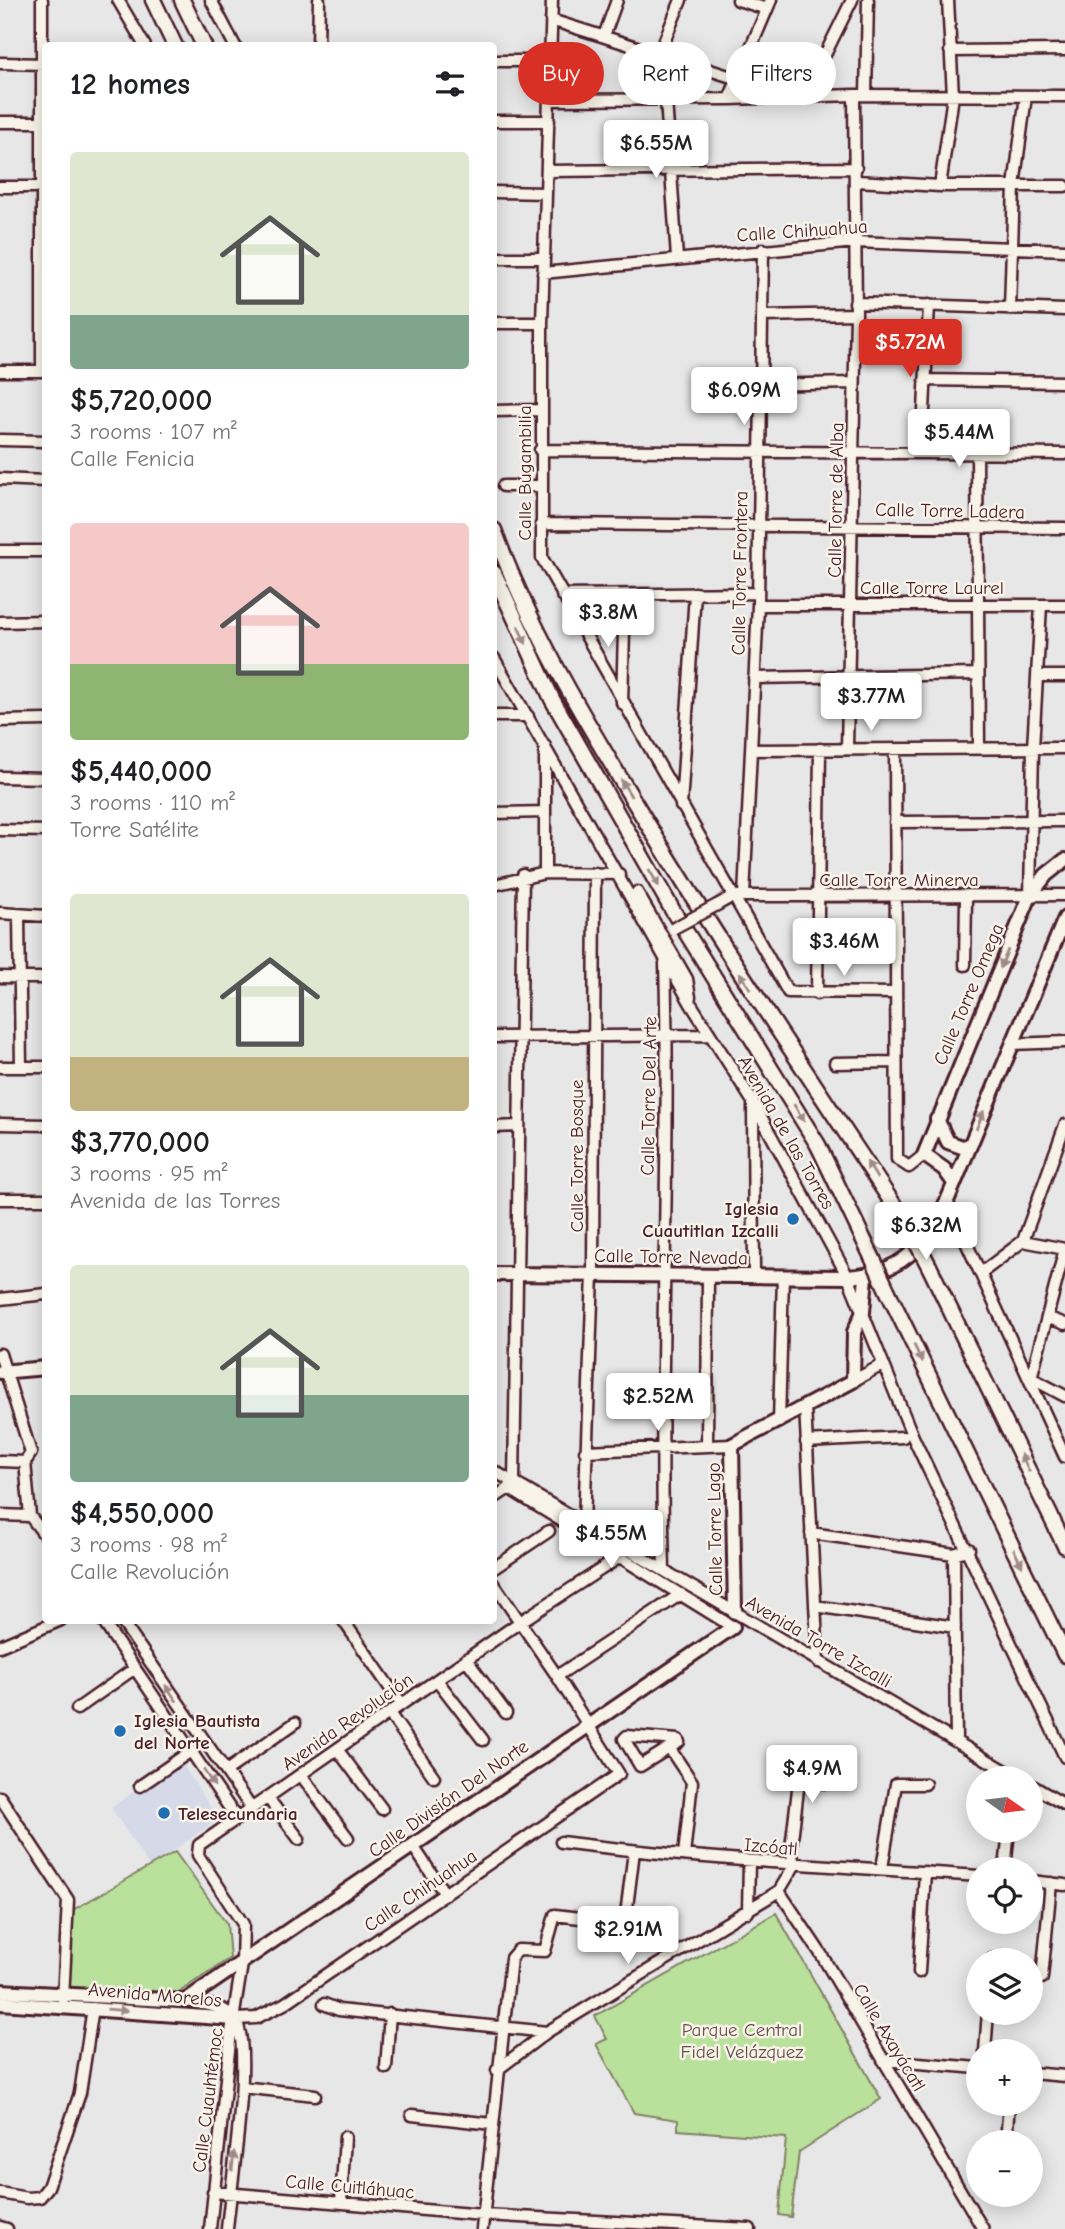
<!DOCTYPE html>
<meta charset="utf-8">
<style>
:root{--surface:#fff;--page:#f6f6f6;--text:#202124;--muted:#757577;--accent:#d93025}
body{margin:0;font-family:"Comic Neue",sans-serif;background:var(--page);color:var(--text);height:100vh;display:flex;flex-direction:column;font-size:26px;white-space:nowrap}
*{box-sizing:border-box;margin:0}
p{font-size:23px;color:var(--muted)}
.icon{flex:none;width:38px;height:38px;fill:none;stroke:currentColor;stroke-width:2;stroke-linecap:round;stroke-linejoin:round}
.map{position:relative;flex:1;overflow:hidden}
.side{position:absolute;left:42px;top:42px;width:455px;height:1582px;display:flex;flex-direction:column;background:var(--surface);border-radius:7px;box-shadow:0 4px 18px #0003}
.side>*{flex:none}
.hud{position:absolute;left:518px;top:42px;width:441px;height:63px;display:flex;gap:14px}
.needle{width:46px;rotate:104deg}
.tools{position:absolute;left:966px;top:1766px;display:grid;gap:14px}
.tools a{display:grid;place-items:center;width:77px;height:77px;border-radius:50%;background:var(--surface);box-shadow:0 4px 18px #0003;font-size:35px}
.price{position:absolute;translate:-50% -60px;padding:0 16px;border-radius:7px;background:#fff;color:#222;font-size:23px;line-height:46px;filter:drop-shadow(0 2px 4px #0008)}
.price::after{content:'';position:absolute;left:50%;top:42px;width:21px;height:16px;margin-left:-10px;background:inherit;clip-path:polygon(0 0,100% 0,50% 100%)}
.price.selected{background:var(--accent);color:#fff}
ul{padding:0;list-style:none}
li{display:grid;align-content:center;gap:14px;height:371px;padding:0 28px}
li span{display:grid;place-items:center;height:217px;border-radius:7px;color:#555}
li>.icon{margin-inline-start:auto}
span .icon{width:126px;height:126px;fill:#fffc;stroke-width:1}
li b{font-size:30px}
h2{display:flex;justify-content:space-between;align-items:center;height:84px;padding:0 28px;font-size:30px}
.chip{padding:0 24px;border-radius:32px;background:var(--surface);box-shadow:0 4px 18px #0003;font-size:24px;line-height:63px}
.chip.selected{background:var(--accent);color:#fff}
.map>svg:first-child{display:block}
</style>
<div class="map">
<svg width="1065" height="2229" viewBox="0 0 1065 2229">
<rect width="100%" height="100%" fill="#e8e7e8"/>
<filter id="ink" filterUnits="userSpaceOnUse"><feTurbulence type="fractalNoise" baseFrequency=".0143" numOctaves="2"/><feDisplacementMap in="SourceGraphic" scale="14" xChannelSelector="R" yChannelSelector="G"/><feConvolveMatrix kernelMatrix="1 2 1 2 8 2 1 2 1" color-interpolation-filters="sRGB"/></filter>
<g filter="url(#ink)">
<path fill="#d5d9e8" d="M179,1759L218,1819L150,1867L111,1808Z"/>
<path fill="#b9e19c" stroke="#828064" stroke-width="2" d="M175,1852L227,1924L230,1958L170,1998L67,1990L71,1911Z
M776,1913L881,2099L799,2152L791,2217L779,2215L786,2138L678,2130V2120L634,2113L596,2044L607,2039L595,2016Z"/>
<g fill="none" stroke-linecap="round" stroke-linejoin="round">
<defs>
<path id="minor" d="M118,0L145,46
M211,0L235,46
M552,0L542,323V558L788,992L896,993
M738,0L767,9
M551,20L738,79
M604,36L617,0
M318,46L319,0
M950,51L1065,50
M659,54L681,0
M494,61H550
M0,63L46,64
M866,95L868,0
M804,97L852,0
M729,99L771,0
M550,100L729,99L854,95L1065,96
M666,100L677,258
M494,121H549
M0,122H46
M547,171L856,168
M857,181L940,186H1065
M940,186L953,96L948,0
M0,187H46
M494,192L546,193
M494,258H543
M543,273L855,242L1065,250
M855,303L1065,310
M1010,309L1014,186L1026,96
M762,316L856,314
M494,323H542
M0,371H45
M42,371V0
M925,380L1065,382
M760,385L854,383
M494,411L541,410
M0,440L46,441
M540,450L1065,454
M922,453L929,305
M977,454L979,748
M0,479L46,481
M503,486H541
M541,524L1065,528
M0,551H46
M562,595L757,593
M758,605H1065
M0,622L46,621
M494,658L691,1004L753,1102L848,1277L913,1437L1065,1757
M1037,676H1065
M754,678L978,674
M622,703L625,595
M494,716H528
M0,721L46,720
M545,746V873
M847,748L856,314L854,95
M895,749L897,1159L909,1167L924,1155
M751,750L1065,748
M0,777L46,778
M681,806L695,593
M494,813L545,812
M895,822L1065,821
M0,830L46,831
M494,885L545,873L619,874
M637,892L687,979L690,997
M744,896L758,605L763,249
M1030,896L1033,748L1041,605
M717,905L733,896L1065,895
M0,913L46,916
M19,915L21,1067
M965,965L966,897
M0,977L46,978
M817,994L820,749
M494,1037L709,1035
M1012,1044L1065,1042
M835,1063L895,1062
M0,1067H46
M753,1105L754,1276
M0,1124L46,1125
M494,1127L519,1126
M0,1199H46
M947,1201L1065,1457
M1023,1241L1065,1125
M1065,1249L1031,1378L1065,1396
M981,1273L1023,1241L1065,1249
M0,1299L46,1294
M1049,1318L1065,1324
M0,1354L31,1453L25,1462L30,1516L46,1537
M853,1381L882,1365
M805,1406L818,1662
M779,1422L783,1276
M806,1442L903,1437
M707,1446L708,1276
M585,1451L732,1445
M0,1461L25,1462
M494,1471L1018,1778
M514,1482L523,875
M510,1489L733,1627
M494,1498L512,1486
M0,1515L30,1516
M584,1523L593,1274L595,873
M811,1533L954,1554L969,1549
M954,1554L956,1742
M494,1568L549,1531
M664,1570C658,1368 671,1165 665,963
M815,1606L955,1627
M102,1620L237,1819
M121,1620L252,1809
M343,1620L401,1704
M0,1646L61,1620
M466,1659L506,1713
M557,1676L681,1594
M437,1680L483,1740
M77,1709L135,1668
M389,1713L434,1777
M627,1736L678,1740L679,1742L640,1766L624,1739Z
M337,1749L382,1809
M670,1749L692,1782L684,1855
M830,1756L806,1753L802,1756L791,1848L794,1866L779,1891L821,1954L983,2229
M226,1771L295,1723
M301,1775L348,1838
M799,1780L826,1783
M1031,1785L1065,1805
M140,1786L191,1751
M0,1797L68,1900L63,1999
M268,1798L299,1839
M561,1842C700,1860 839,1866 978,1876
M413,1846L445,1894
M882,1868L896,1784H925
M1005,1869L1009,1830
M1031,1881L1065,1885
M748,1912L749,1861
M992,1960V1959
M919,1972L925,1872
M1042,1978L1051,1883
M185,2001C202,2004 225,2005 235,2019C254,2045 230,2191 227,2229
M324,2004L339,2010L547,2032
M235,2019L256,2018L284,2004L619,1774L557,1676L494,1584
M985,2051L988,2012
M883,2060L978,2068
M386,2068L390,2014
M497,2070L547,2032L779,1891
M1031,2073L1065,2076
M242,2087L315,2095
M412,2115L492,2124
M1006,2142L1009,2104
M213,2192L483,2215L750,2229
M0,2193L27,2198L40,2197L48,2187L80,2093L93,2008
M341,2203L345,2137
M0,2227L7,2229
M210,2229L231,2032L242,1964L243,1924L198,1855L199,1845L520,1622L620,1557
M482,2229L511,1958L518,1950L545,1951L555,1915L614,1922L626,1915L634,1851"/>
<path id="major" d="M937,1119L948,1142L962,1147L970,1145
M954,1183L944,1169L924,1155L1030,896L1046,875L1065,860
M494,1274L848,1277C903,1273 923,1247 947,1201L1065,918
M0,1372L46,1368
M735,1612L732,1445L853,1381L854,1332L863,1312L866,1276
M0,1991L185,2001L733,1627
M0,2003L235,2019"/>
<path id="highway" d="M153,0L175,46
M182,0L204,46
M494,530C529,627 582,715 635,803C722,948 816,1087 909,1228
M494,573L552,699L673,911L818,1145L872,1257
M929,1266L1065,1546
M888,1292L1065,1655"/>
</defs>
<use href="#minor" stroke="#4a1f2b" stroke-width="15"/>
<use href="#major" stroke="#4a1f2b" stroke-width="18"/>
<use href="#highway" stroke="#4a1f2b" stroke-width="19"/>
<use href="#minor" stroke="#f7f3e8" stroke-width="10"/>
<use href="#major" stroke="#f7f3e8" stroke-width="12"/>
<use href="#highway" stroke="#f7f3e8" stroke-width="14"/>
<defs>
<path id="minor-bridge" d="M674,928L717,905"/>
<path id="highway-bridge" d="M909,1228L929,1266
M872,1257L888,1292"/>
</defs>
<use href="#minor-bridge" stroke="#4a1f2b" stroke-width="15" stroke-linecap="butt"/>
<use href="#highway-bridge" stroke="#4a1f2b" stroke-width="19" stroke-linecap="butt"/>
<use href="#minor-bridge" stroke="#f7f3e8" stroke-width="10"/>
<use href="#highway-bridge" stroke="#f7f3e8" stroke-width="14"/>
</g>
<defs><path id="oneway-solid" d="M-6-.8H1V-3.2L6.5 0L1 3.2V.8H-6Z" transform="scale(1.75)"/></defs>
<g fill="#a0898a">
<use href="#oneway-solid" transform="translate(522 635) rotate(65)"/>
<use href="#oneway-solid" transform="translate(626 788) rotate(-121)"/>
<use href="#oneway-solid" transform="translate(654 878) rotate(60)"/>
<use href="#oneway-solid" transform="translate(1004 959) rotate(113)"/>
<use href="#oneway-solid" transform="translate(745 981) rotate(-123)"/>
<use href="#oneway-solid" transform="translate(799 1113) rotate(59)"/>
<use href="#oneway-solid" transform="translate(980 1120) rotate(-68)"/>
<use href="#oneway-solid" transform="translate(872 1170) rotate(-122)"/>
<use href="#oneway-solid" transform="translate(918 1353) rotate(64)"/>
<use href="#oneway-solid" transform="translate(1025 1463) rotate(-116)"/>
<use href="#oneway-solid" transform="translate(1018 1558) rotate(64)"/>
<use href="#oneway-solid" transform="translate(171 1693) rotate(-125)"/>
<use href="#oneway-solid" transform="translate(209 1778) rotate(56)"/>
<use href="#oneway-solid" transform="translate(117 2010) rotate(5)"/>
<use href="#oneway-solid" transform="translate(233 2161) rotate(-84)"/>
</g>
</g>
<g fill="#1f6fb2" stroke="#f7f3e8" stroke-width="2.5">
<circle cx="793" cy="1219" r="7"/>
<circle cx="120" cy="1731" r="7"/>
<circle cx="164" cy="1813" r="7"/>
</g>
<g text-anchor="middle" stroke-width="5" stroke-linejoin="round" paint-order="stroke">
<g font-size="19" fill="#4a1f2b" stroke="#f7f3e8">
<text transform="translate(802 230) rotate(-4)" y="7">Calle Chihuahua</text>
<text transform="translate(524 473) rotate(-90)" y="7">Calle Bugambilia</text>
<text transform="translate(835 500) rotate(-89)" y="7">Calle Torre de Alba</text>
<text transform="translate(950 510) rotate(1)" y="7">Calle Torre Ladera</text>
<text transform="translate(739 573) rotate(-89)" y="7">Calle Torre Frontera</text>
<text x="932" y="594">Calle Torre Laurel</text>
<text x="899" y="886">Calle Torre Minerva</text>
<text transform="translate(968 994) rotate(-67)" y="7">Calle Torre Omega</text>
<text transform="translate(648 1096) rotate(-89)" y="7">Calle Torre Del Arte</text>
<text transform="translate(787 1132) rotate(60)" y="7">Avenida de las Torres</text>
<text transform="translate(576 1156) rotate(-90)" y="7">Calle Torre Bosque</text>
<text transform="translate(671 1256) rotate(1)" y="7">Calle Torre Nevada</text>
<text transform="translate(714 1529) rotate(-91)" y="7">Calle Torre Lago</text>
<text transform="translate(819 1641) rotate(30)" y="7">Avenida Torre Izcalli</text>
<text transform="translate(347 1721) rotate(-35)" y="7">Avenida Revolución</text>
<text transform="translate(448 1798) rotate(-35)" y="7">Calle División Del Norte</text>
<text transform="translate(771 1846) rotate(5)" y="7">Izcóatl</text>
<text transform="translate(420 1890) rotate(-34)" y="7">Calle Chihuahua</text>
<text transform="translate(155 1994) rotate(5)" y="7">Avenida Morelos</text>
<text transform="translate(890 2037) rotate(59)" y="7">Calle Axayácatl</text>
<text transform="translate(207 2100) rotate(-83)" y="7">Calle Cuauhtémoc</text>
<text transform="translate(350 2186) rotate(5)" y="7">Calle Cuitláhuac</text>
</g>
<g font-size="19" font-weight="bold" fill="#4a1f2b" stroke="#f7f3e8" text-anchor="start">
<text x="779" y="1215" text-anchor="end">Iglesia<tspan x="779" dy="22">Cuautitlan Izcalli</tspan></text>
<text x="134" y="1727">Iglesia Bautista<tspan x="134" dy="22">del Norte</tspan></text>
<text x="178" y="1820">Telesecundaria</text>
</g>
<g font-size="19" fill="#665047" stroke="#f7f3e8">
<text x="742" y="2036">Parque Central<tspan x="742" dy="22">Fidel Velázquez</tspan></text>
</g>
</g>
</svg>
<div class="tools">
<a><svg class="needle" viewBox="-14 -14 28 28"><path d="M0-13l5 13h-10z" fill="#e53935"/><path d="M0 13l5-13h-10z" fill="#757577"/></svg></a>
<a><svg class="icon" aria-label="locate" viewBox="0 0 24 24"><circle cx="12" cy="12" r="6"/><path d="M12 2v4M12 18v4M2 12h4M18 12h4"/></svg></a>
<a><svg class="icon" aria-label="layers" viewBox="0 0 24 24"><path d="M12 4l9 5-9 5-9-5zM3 14l9 5 9-5"/></svg></a>
<a>+</a>
<a>−</a>
</div>
<b class="price" style="left:656px;top:180px">$6.55M</b>
<b class="price selected" style="left:910px;top:379px">$5.72M</b>
<b class="price" style="left:744px;top:427px">$6.09M</b>
<b class="price" style="left:959px;top:469px">$5.44M</b>
<b class="price" style="left:608px;top:649px">$3.8M</b>
<b class="price" style="left:871px;top:733px">$3.77M</b>
<b class="price" style="left:844px;top:978px">$3.46M</b>
<b class="price" style="left:926px;top:1262px">$6.32M</b>
<b class="price" style="left:658px;top:1433px">$2.52M</b>
<b class="price" style="left:611px;top:1570px">$4.55M</b>
<b class="price" style="left:812px;top:1805px">$4.9M</b>
<b class="price" style="left:628px;top:1966px">$2.91M</b>
<div class="hud">
<a class="chip selected">Buy</a>
<a class="chip">Rent</a>
<a class="chip">Filters</a>
</div>
<section class="side">
<h2>12 homes<svg class="icon" aria-label="filters" viewBox="0 0 24 24"><path d="M4 7h16M4 17h16"/><circle cx="9" cy="7" r="2"/><circle cx="15" cy="17" r="2"/></svg></h2>
<ul>
<li><span style="background:linear-gradient(#dfe7d0 75%,#7fa58c 0)"><svg class="icon" aria-label="home" viewBox="0 0 24 24"><path d="M3 11l9-7 9 7M6 9v11h12V9"/></svg></span><div><b>$5,720,000</b><p>3 rooms · 107 m²</p><p>Calle Fenicia</p></div></li>
<li><span style="background:linear-gradient(#f6c9c9 65%,#8fb573 0)"><svg class="icon" aria-label="home" viewBox="0 0 24 24"><path d="M3 11l9-7 9 7M6 9v11h12V9"/></svg></span><div><b>$5,440,000</b><p>3 rooms · 110 m²</p><p>Torre Satélite</p></div></li>
<li><span style="background:linear-gradient(#dfe7d0 75%,#c2b280 0)"><svg class="icon" aria-label="home" viewBox="0 0 24 24"><path d="M3 11l9-7 9 7M6 9v11h12V9"/></svg></span><div><b>$3,770,000</b><p>3 rooms · 95 m²</p><p>Avenida de las Torres</p></div></li>
<li><span style="background:linear-gradient(#dfe7d0 60%,#7fa58c 0)"><svg class="icon" aria-label="home" viewBox="0 0 24 24"><path d="M3 11l9-7 9 7M6 9v11h12V9"/></svg></span><div><b>$4,550,000</b><p>3 rooms · 98 m²</p><p>Calle Revolución</p></div></li>
</ul>
</section>
</div>
